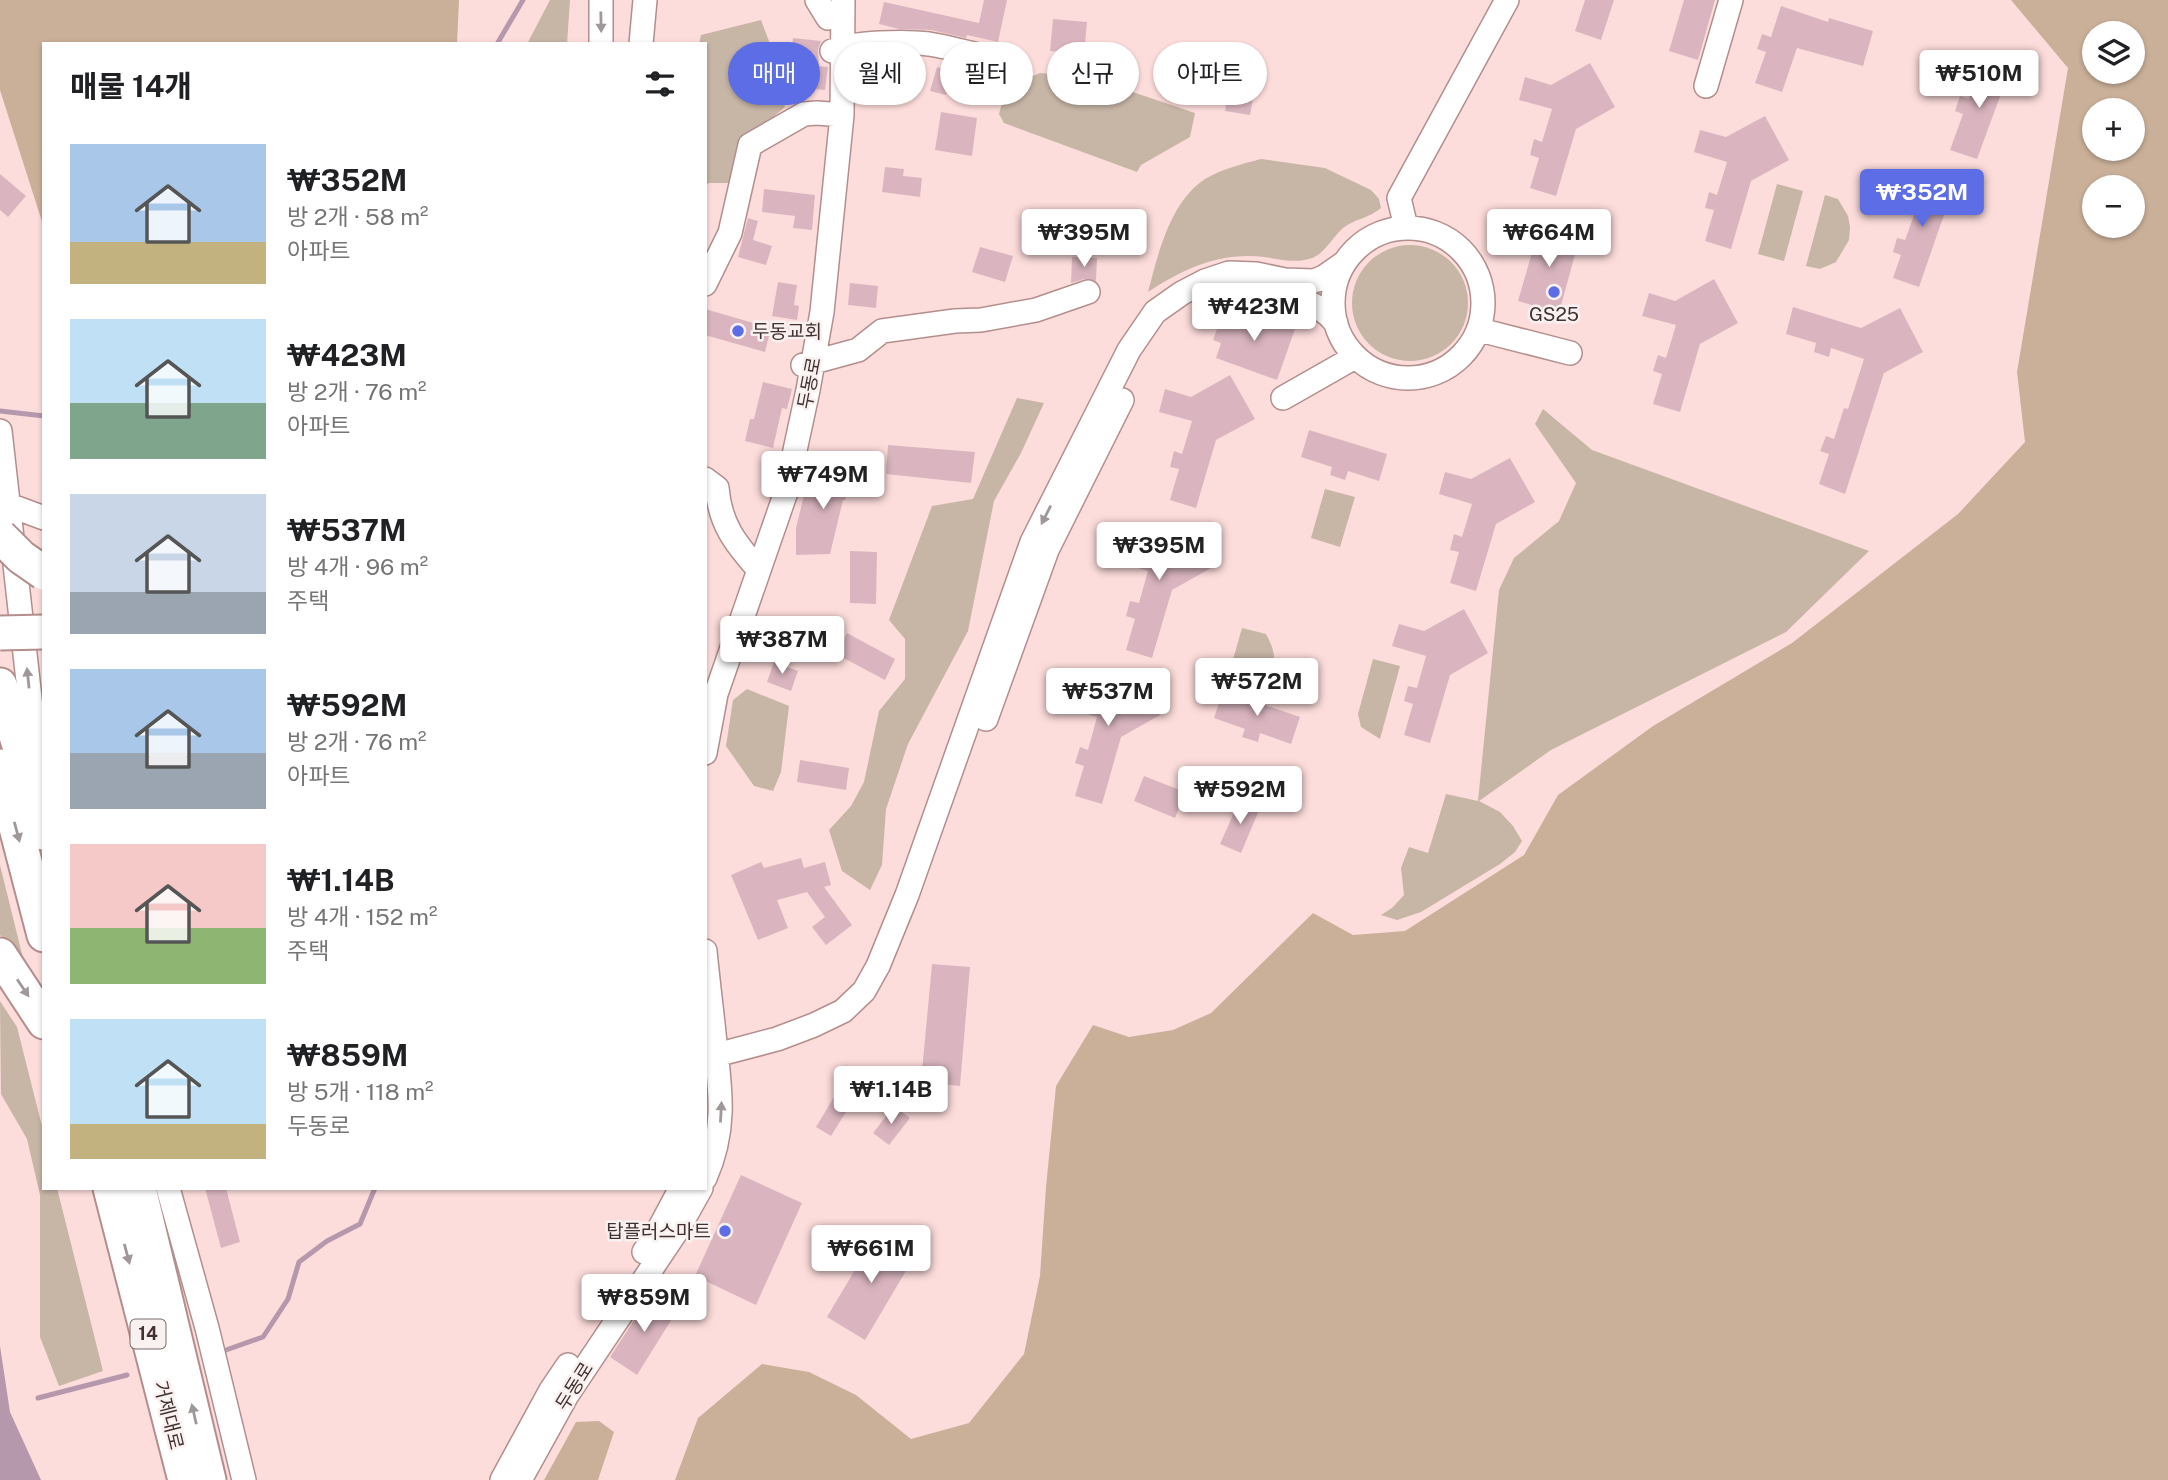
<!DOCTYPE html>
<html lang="ko">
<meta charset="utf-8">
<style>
:root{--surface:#fff;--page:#f6f6f6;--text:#202124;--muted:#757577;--accent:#5c6de5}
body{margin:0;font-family:"Public Sans","Noto Sans KR",sans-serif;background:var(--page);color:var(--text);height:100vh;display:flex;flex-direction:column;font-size:26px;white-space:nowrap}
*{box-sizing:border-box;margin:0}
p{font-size:23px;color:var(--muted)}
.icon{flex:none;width:38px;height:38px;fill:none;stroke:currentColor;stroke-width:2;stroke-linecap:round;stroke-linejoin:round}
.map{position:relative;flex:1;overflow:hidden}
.sheet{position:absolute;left:42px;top:42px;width:665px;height:1148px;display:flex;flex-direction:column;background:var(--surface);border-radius:0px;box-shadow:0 2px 5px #0004}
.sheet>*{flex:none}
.top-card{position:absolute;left:728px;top:42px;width:665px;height:63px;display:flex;gap:14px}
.tools{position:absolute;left:2082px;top:21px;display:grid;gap:14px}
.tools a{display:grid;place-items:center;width:63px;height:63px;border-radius:50%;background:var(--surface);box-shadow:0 2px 5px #0004;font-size:35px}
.price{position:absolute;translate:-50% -60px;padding:0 16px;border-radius:7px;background:#fff;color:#222;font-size:23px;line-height:46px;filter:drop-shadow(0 2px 4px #0008)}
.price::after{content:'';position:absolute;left:50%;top:42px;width:21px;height:16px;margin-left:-10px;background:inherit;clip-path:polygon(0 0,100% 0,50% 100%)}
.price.active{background:var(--accent);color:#fff}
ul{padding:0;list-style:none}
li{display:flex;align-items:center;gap:21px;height:175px;padding:0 28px}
li span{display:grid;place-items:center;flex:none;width:196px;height:140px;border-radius:0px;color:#555}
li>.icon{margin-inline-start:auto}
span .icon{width:84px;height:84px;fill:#fffc;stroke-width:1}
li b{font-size:30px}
h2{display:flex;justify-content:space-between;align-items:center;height:84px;padding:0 28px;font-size:30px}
.chip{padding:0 24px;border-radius:32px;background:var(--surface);box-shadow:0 2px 5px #0004;font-size:24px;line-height:63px}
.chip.active{background:var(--accent);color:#fff}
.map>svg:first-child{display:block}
</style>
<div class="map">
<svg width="2168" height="1480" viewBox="0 0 2168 1480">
<rect width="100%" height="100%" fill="#fddddc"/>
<path fill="#c7b5a6" d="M550,0H570L567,44H527Z
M761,20L772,49L784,55L780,90L785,107L743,142L733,183H709L705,186V44H699L701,35Z
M1040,73L1091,78L1195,113L1190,137L1141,165L1137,172L1004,123L999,114L1006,87Z
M1261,159L1325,168L1371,190L1379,199L1381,208C1370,218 1354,219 1343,228C1333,237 1324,254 1312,258C1296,264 1279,259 1264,257C1219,252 1184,269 1148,292C1158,254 1170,202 1205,179C1222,169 1242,164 1261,159Z
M1777,184L1803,191L1784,261L1758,254Z
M1825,195L1838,199L1848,216L1850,227L1849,240L1836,262L1820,269L1806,266Z
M1352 303a58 58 0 1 1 116 0a58 58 0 1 1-116 0Z
M1017,398L1044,403L1021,453L994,501L968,631L908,744L886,809L882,865L870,890L842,871L829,830L851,806L864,782L879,711L905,679V639L889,620L932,506L973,499Z
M1543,409L1592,450L1869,551L1786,632L1551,750L1479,801L1500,812L1513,826L1522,841L1515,852L1500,864L1421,912L1397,920L1381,915L1392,908L1404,895L1401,868L1409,847L1428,853L1446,794L1478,801L1499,590L1514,558L1559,521L1576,483L1535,424Z
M1325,489L1355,497L1340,547L1311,538Z
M1242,628L1266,634C1279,658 1277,670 1254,685L1228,677Z
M1373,659L1400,666L1380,739L1361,727L1358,714Z
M747,689L789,706L781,772L773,791L754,786L726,746L733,700Z
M0,865L23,958L0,935Z
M0,1001L17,1027L44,1134V1188H57L103,1371L59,1386L40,1337V1195L27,1139L1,1094Z"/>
<path fill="#cab099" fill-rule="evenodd" d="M0,0H459L457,44H44V228L0,90Z
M2011,0H2168V1480H675L698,1418L762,1364L809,1372L856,1395L911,1439L969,1423L1024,1354L1040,1276L1046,1187L1056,1086L1093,1025L1129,1037L1173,1030L1211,1013L1313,913L1353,935L1405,931L1524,855L1558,795L1653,726L1792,643L1958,514L2025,442L2017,372L2068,68ZM2133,33V72H2095V33ZM2133,110V149H2095V110ZM2095,187H2133V226H2095Z
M599,1421L614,1432L598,1480H544L576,1422Z"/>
<path fill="#b698ac" d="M0,1346L10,1412L41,1480H0Z"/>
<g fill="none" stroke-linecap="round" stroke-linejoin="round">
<path stroke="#b698ac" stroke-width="5" d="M497,44L523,0
M0,411L44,416
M226,1350L263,1337L288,1299L299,1262L327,1241L360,1224L375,1188
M38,1398L127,1375"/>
</g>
<path fill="#dab5bf" d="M984,0H1007L998,42L967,35L966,38L931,30L899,29L879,24L884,2L979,23Z
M1585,0H1614L1601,40L1575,31Z
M1684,0H1715L1698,60L1669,51Z
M1781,6L1828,22L1829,18L1873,31L1863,66L1797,48L1782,92L1755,83L1766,52L1757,49L1762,34L1771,37Z
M1053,19L1087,22L1084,54L1050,51Z
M793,38L821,41L818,49L819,66L828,67L825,90L792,87L795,56H791Z
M1982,62L2009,72L1977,159L1950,150L1963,114L1955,111L1960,96L1969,99Z
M1590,63L1615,107L1576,129L1556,196L1530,188L1539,158L1530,155L1534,139L1542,142L1552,109L1519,100L1525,77L1551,85Z
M937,67L952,72L946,95L930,91Z
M1229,83L1255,88L1250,115L1225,111Z
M941,112L977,118L972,156L935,150Z
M1765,116L1789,160L1751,181L1731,249L1705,241L1714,210L1705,208L1709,192L1717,195L1727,162L1694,152L1700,130L1726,137Z
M885,167L904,169L903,176L922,178L920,197L882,192Z
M1928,173L1955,183L1919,287L1893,278L1901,255L1893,252L1897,238L1905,240L1916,210L1906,206L1912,190L1921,194Z
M0,174L26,196L8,217L0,210Z
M764,189L815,195L812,230L793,228L795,216L762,212Z
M748,218L758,221L753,240L772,246L766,265L738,257Z
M1540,225L1580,236L1559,313L1518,301Z
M980,247L1013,256L1005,282L972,272Z
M1072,257L1097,258L1096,281L1084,279L1071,283Z
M1714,279L1738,323L1700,344L1680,412L1653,404L1662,374L1653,371L1658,355L1666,358L1676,325L1642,316L1649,293L1675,301Z
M778,282L797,285L794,305L799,306L797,320L772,316Z
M850,283L878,286L876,308L848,305Z
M1793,307L1861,328L1900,308L1923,352L1884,373L1845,494L1819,484L1829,454L1820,451L1826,436L1834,439L1844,408L1848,409L1864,359L1831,348L1829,357L1814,352L1816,343L1786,334Z
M705,309L771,328L765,352L705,335Z
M1240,310L1295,329L1277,380L1216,358L1221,343L1213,340L1223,313L1237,318Z
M1230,375L1255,419L1216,440L1196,508L1170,500L1179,469L1170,467L1174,451L1182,454L1192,421L1159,412L1165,389L1191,397Z
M763,382L792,389L787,409L782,408L773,448L745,441L750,419H754Z
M1309,430L1387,454L1379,481L1348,471L1345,480L1330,475L1332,467L1301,457Z
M888,445L975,452L971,483L886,474Z
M1510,458L1535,502L1496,524L1476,591L1450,583L1459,552L1450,550L1454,534L1462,537L1472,504L1439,494L1445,472L1471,479Z
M824,461L854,471L845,500H843L830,554L796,555V528L804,495L813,498Z
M1186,524L1211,568L1172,590L1152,658L1126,650L1135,619L1126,616L1130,601L1139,603L1148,571L1115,561L1121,539L1147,546Z
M850,551L877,552L876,604L850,603Z
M1464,609L1488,653L1450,675L1430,743L1404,735L1413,704L1404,701L1408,686L1417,688L1426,656L1392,646L1399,624L1424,631Z
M847,633L895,659L885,680L836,654Z
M774,662L798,671L791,691L767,682Z
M1136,671L1160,715L1121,737L1102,804L1075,796L1084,766L1075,763L1080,747L1088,750L1097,717L1064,708L1071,685L1096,693Z
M1223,691L1300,717L1291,744L1260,733L1258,742L1242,737L1245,729L1214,718Z
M800,760L849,768L846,790L797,782Z
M1144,776L1185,792L1175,818L1134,801Z
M1240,799L1260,808L1241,853L1220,844Z
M801,858L804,868L825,862L831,885L824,887L852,925L826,945L812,927L825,917L807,892L777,900L788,928L758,940L731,875L761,862L764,868Z
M932,964L970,967L960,1086L921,1082Z
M834,1097L849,1107L831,1136L816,1127Z
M894,1106L910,1118L889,1145L873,1133Z
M741,1175L802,1203L756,1305L695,1276Z
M205,1188H226L240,1242L221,1248Z
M878,1231L916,1254L865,1340L827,1317Z
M652,1293L678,1309L637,1375L610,1357Z"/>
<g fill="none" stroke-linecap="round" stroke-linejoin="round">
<defs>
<path id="minor" d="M601,0V44
M817,0L828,18
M641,44L645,0
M832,51C854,42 905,41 929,44C954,48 980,56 1004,61
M1706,86L1731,0
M1406,227L1399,198L1507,0
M1333 303a75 75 0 1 1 150 0a75 75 0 1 1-150 0Z
M705,284L730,233L750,145L804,114L817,113L842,115
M1256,289C1284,294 1317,299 1336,323
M1480,330L1570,353
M803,365L858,350L882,331L955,321L981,320L1036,310L1088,292
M1283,398L1355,357
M0,431L38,770
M705,479L717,488C720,524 735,543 758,569
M9,505L44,518
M986,719L1047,550L1122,400
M705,753L716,694L786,492L808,390L822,312L842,115L843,0
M705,951C708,982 712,1012 715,1043C721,1093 726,1131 705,1178
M705,1058L777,1039L814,1025L843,1011L864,991L878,966L907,895L1032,542L1129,350L1155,312L1182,293L1205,281L1229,273L1256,274L1285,280L1314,281L1324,277L1344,263
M168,1188L207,1328L244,1480
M644,1252L658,1231L681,1188
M502,1480L551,1390L568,1365
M520,1480L567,1395L678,1229L701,1188"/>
<path id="highway" d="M0,685L22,755L44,833
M0,766L44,935
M0,955L44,1022
M110,1188L185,1480
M139,1188L209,1480"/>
</defs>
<use href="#minor" stroke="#b38e8d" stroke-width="26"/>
<use href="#highway" stroke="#b38e8d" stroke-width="37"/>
<use href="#minor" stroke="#fff" stroke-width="23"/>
<use href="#highway" stroke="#fff" stroke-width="33"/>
<defs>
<path id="highway-bridge" d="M0,536L21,557L44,573
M0,633L44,632"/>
</defs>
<use href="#highway-bridge" stroke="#b38e8d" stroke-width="37" stroke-linecap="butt"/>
<use href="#highway-bridge" stroke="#fff" stroke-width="33"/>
</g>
<defs><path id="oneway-solid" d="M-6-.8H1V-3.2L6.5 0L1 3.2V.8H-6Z" transform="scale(1.75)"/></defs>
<g fill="#a09898">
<use href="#oneway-solid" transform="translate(601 22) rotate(89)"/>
<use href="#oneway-solid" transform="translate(1046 515) rotate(117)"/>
<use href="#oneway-solid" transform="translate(28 678) rotate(-96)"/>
<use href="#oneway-solid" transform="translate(17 832) rotate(75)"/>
<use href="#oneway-solid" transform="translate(23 988) rotate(56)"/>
<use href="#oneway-solid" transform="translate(721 1112) rotate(-87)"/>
<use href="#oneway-solid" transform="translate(127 1254) rotate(75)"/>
<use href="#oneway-solid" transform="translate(194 1414) rotate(-103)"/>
</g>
<g fill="#5c6de5" stroke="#f9f1f0" stroke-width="2.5">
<circle cx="1554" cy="292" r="7"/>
<circle cx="738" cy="331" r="7"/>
<circle cx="725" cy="1231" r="7"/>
</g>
<g text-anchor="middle" stroke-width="5" stroke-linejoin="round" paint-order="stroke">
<rect fill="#f9f1f0" stroke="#786b6a" stroke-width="2" x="130.5" y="1319.5" width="35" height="29" rx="5"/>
<g font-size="18" font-weight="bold" fill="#413131">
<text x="148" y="1340">14</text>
</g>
<g font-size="19" fill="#413131" stroke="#f9f1f0">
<text x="1554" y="321">GS25</text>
<text x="752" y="338" text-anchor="start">두동교회</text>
<text x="711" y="1238" text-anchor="end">탑플러스마트</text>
</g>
<g font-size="19" fill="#413131" stroke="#f9f1f0">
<text transform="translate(809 383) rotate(-79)" y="7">두동로</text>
<text transform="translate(574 1386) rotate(-58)" y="7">두동로</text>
<text transform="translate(169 1415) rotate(76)" y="7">거제대로</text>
</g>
</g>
</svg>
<div class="tools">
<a><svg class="icon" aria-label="layers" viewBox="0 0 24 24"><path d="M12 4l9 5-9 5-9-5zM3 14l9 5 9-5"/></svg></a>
<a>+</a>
<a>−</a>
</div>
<b class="price" style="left:1979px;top:110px">₩510M</b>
<b class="price active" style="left:1922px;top:229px">₩352M</b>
<b class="price" style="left:1084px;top:269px">₩395M</b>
<b class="price" style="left:1549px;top:269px">₩664M</b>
<b class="price" style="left:1254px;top:343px">₩423M</b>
<b class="price" style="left:823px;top:511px">₩749M</b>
<b class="price" style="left:1159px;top:582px">₩395M</b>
<b class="price" style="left:782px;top:676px">₩387M</b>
<b class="price" style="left:1257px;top:718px">₩572M</b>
<b class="price" style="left:1108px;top:728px">₩537M</b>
<b class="price" style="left:1240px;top:826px">₩592M</b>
<b class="price" style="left:891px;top:1126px">₩1.14B</b>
<b class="price" style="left:871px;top:1285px">₩661M</b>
<b class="price" style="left:644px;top:1334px">₩859M</b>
<div class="top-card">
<a class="chip active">매매</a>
<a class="chip">월세</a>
<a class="chip">필터</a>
<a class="chip">신규</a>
<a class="chip">아파트</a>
</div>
<section class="sheet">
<h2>매물 14개<svg class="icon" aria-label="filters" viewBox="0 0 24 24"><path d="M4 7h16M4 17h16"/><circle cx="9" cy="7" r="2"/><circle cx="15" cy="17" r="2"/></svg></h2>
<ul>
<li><span style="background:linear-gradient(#a9c7e8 70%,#c2b280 0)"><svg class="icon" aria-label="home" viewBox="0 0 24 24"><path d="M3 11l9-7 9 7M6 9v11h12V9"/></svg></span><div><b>₩352M</b><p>방 2개 · 58 m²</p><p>아파트</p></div></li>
<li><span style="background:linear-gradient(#bfe0f5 60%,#7fa58c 0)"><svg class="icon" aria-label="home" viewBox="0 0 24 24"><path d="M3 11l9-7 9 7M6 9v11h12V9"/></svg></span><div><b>₩423M</b><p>방 2개 · 76 m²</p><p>아파트</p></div></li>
<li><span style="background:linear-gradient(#c9d6e8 70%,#9aa5b1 0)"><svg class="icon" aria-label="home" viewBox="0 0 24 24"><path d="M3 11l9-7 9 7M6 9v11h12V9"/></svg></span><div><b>₩537M</b><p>방 4개 · 96 m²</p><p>주택</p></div></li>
<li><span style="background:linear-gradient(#a9c7e8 60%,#9aa5b1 0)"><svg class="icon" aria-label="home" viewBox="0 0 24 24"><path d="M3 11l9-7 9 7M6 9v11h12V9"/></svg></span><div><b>₩592M</b><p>방 2개 · 76 m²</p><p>아파트</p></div></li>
<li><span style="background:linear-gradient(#f6c9c9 60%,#8fb573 0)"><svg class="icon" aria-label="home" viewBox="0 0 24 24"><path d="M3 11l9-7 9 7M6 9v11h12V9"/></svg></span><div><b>₩1.14B</b><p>방 4개 · 152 m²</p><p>주택</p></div></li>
<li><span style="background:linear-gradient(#bfe0f5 75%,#c2b280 0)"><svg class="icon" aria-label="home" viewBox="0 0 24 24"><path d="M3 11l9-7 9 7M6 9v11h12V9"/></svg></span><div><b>₩859M</b><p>방 5개 · 118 m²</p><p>두동로</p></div></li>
</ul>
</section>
</div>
